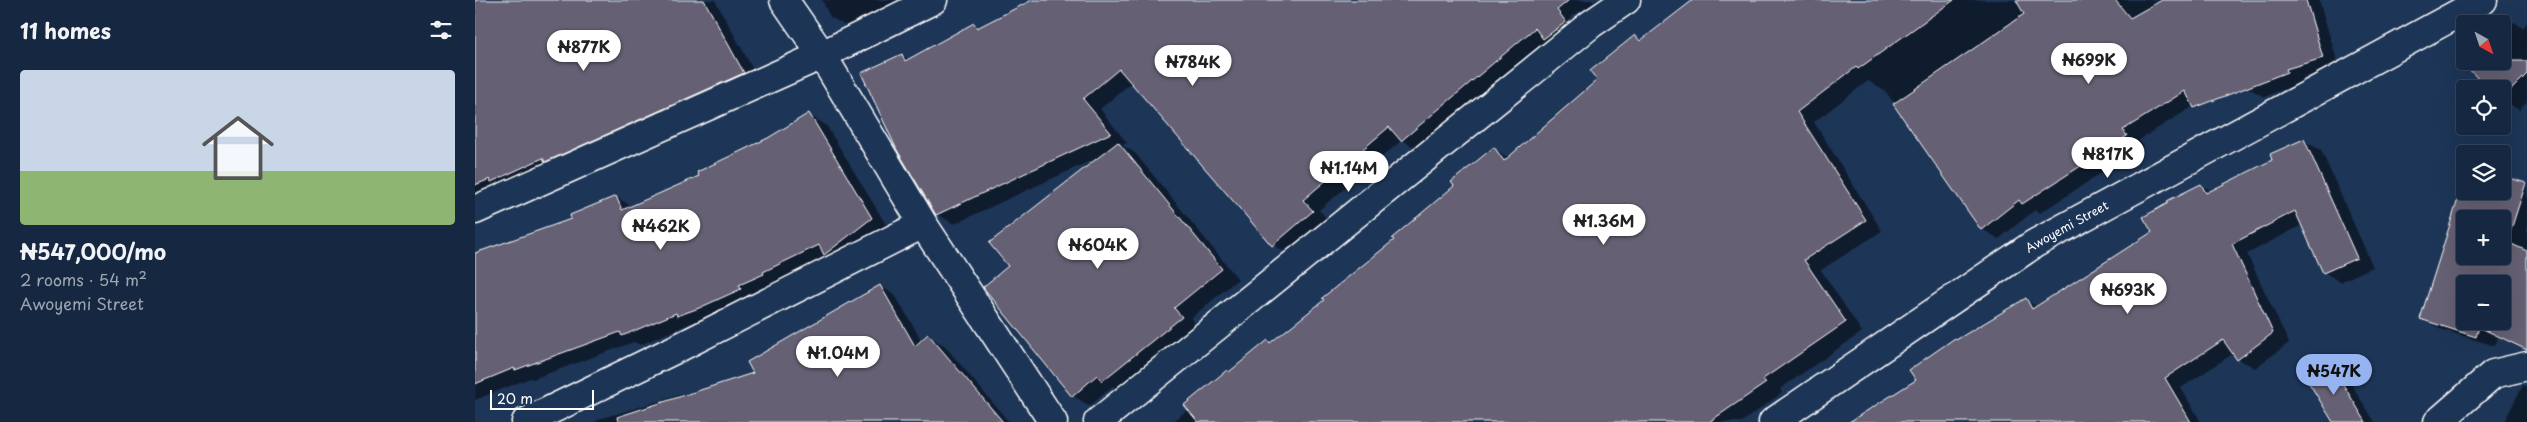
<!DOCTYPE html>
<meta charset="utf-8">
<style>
:root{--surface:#162841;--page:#1f3048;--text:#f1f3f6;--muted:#9ea6b1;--line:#35445a;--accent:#95b2f1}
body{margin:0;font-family:"Playpen Sans",sans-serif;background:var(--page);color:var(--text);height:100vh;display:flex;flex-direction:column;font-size:19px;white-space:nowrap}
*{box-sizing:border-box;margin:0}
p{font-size:16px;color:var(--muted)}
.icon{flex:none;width:28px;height:28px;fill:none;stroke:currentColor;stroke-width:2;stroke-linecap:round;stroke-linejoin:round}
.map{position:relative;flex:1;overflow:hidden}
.sheet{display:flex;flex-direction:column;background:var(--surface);width:475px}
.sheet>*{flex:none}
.needle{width:32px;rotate:140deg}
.buttons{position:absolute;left:1981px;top:15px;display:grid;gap:10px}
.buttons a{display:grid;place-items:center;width:55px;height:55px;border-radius:5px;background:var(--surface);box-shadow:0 5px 20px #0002,0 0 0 1px var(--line);font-size:25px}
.scale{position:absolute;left:15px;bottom:12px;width:104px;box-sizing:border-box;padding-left:5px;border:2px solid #fff;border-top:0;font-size:14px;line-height:18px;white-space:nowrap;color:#fff;-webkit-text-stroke:4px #1d3557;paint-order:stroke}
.price{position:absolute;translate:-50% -42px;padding:0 11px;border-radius:18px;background:#fff;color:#222;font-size:16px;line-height:32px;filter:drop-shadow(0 1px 2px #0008)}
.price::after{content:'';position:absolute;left:50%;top:30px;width:15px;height:11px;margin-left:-8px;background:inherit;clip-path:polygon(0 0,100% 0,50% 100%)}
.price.current{background:var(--accent);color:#111}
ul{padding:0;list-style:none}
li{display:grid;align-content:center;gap:10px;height:265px;padding:0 20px}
li span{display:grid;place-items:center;height:155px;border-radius:5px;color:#555}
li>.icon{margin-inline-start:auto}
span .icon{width:90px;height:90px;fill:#fffc;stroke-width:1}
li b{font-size:21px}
h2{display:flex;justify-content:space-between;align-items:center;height:60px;padding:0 20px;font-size:21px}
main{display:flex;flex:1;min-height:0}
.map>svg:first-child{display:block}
</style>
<main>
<section class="sheet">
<h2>11 homes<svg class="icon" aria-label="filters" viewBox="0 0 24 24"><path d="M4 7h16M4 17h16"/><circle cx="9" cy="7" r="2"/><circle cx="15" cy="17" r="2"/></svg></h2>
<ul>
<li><span style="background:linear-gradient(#c9d6e8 65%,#8fb573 0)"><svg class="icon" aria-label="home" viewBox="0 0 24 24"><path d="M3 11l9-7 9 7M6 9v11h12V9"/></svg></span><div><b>₦547,000/mo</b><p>2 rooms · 54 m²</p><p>Awoyemi Street</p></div></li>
</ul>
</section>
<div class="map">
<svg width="2052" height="422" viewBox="0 0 2052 422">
<rect width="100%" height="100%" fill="#1d3557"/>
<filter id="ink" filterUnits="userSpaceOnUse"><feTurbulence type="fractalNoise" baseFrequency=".02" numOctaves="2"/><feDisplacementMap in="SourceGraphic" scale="10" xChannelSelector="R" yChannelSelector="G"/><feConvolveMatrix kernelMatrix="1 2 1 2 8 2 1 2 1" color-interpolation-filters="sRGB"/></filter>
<g filter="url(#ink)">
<path fill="#0007" fill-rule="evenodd" d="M0,0H240L285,82L0,201Z
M347,0H432L373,27L355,17Z
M566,0H1123L1096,17L1107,33L944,150L927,140L844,210L854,221L815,255L798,245L657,82L625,109L652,143L647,145L660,153L763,279L716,318L724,328L645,390L638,386L615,406L598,396L535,267L626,156L479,224L462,214L427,55L435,60L499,24L506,28Z
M1218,0H1699L1748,88L1664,140L1668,146L1565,213L1560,210L1524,239L1507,229L1411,92L1393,81L1339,122L1407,231L1346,270L1387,332L1305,389L1307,393L1267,422H698L755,373L851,300L921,241L1019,149L1034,158L1123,80L1160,37L1167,41Z
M1741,0H1844L1864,67L1827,78L1828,82L1789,97L1772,87Z
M2039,22L2048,28L2052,23V102L2044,110L2028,100V33Z
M334,115L351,125L413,228L220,325L216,323L165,345L159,342L58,379L55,378L0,400V255L98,219L141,197L158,207L226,176Z
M1829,141L1846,150L1898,267L1865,282L1849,272L1827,225L1772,254L1814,343L1780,368L1763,359L1759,353L1706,388L1726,422H1376L1443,381L1482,341L1551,300L1562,307L1678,233L1726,185L1737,191L1799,161Z
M2028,177L2052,185V350L2023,337L2020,346L1965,329L1946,318L1990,182V191H2028ZM1990,219H2028V256H1990ZM1990,284H2028V321H1990Z
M405,286L420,295L447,341L453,336L469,345L534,422H120L124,419L208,394L214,397L279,374Z
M1855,364L1869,373L1900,422H1860Z
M2048,385L2052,387V422H2029Z"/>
<path fill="#656073" stroke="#fff" fill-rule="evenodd" d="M0,0H229L269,73L70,162L68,158L16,182L15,179L0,185Z
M557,0H1094L1082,10L1091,22L1068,39L1060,28L926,141L914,127L828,200L838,211L797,246L644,69L608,99L636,133L461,215L422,150L386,73L427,54L430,61L499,23L502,28Z
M1218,0H1479L1383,69L1381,67L1322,112L1391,220L1329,260L1371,322L1288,379L1291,383L1234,422H723L709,405L752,370L754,372L793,340L795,343L849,300L847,298L919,240L917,238L979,186L976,182L1019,147L1029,161L1122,80L1115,71L1160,35L1165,41Z
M1541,0H1640L1655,18L1687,0H1831L1848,58L1811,69L1812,72L1719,108L1710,91L1648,130L1652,136L1547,204L1544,200L1506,230L1418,104L1549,14Z
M1986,61H2052V74L2028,98V89H2013Z
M334,113L397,218L349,255L344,245L288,272L289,274L264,285L266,289L224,308L202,316L201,313L147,336L145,332L40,370L39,368L0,384V253L96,219L95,215L141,196L147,210L224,176L222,172L293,138Z
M1829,139L1882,258L1848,273L1820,211L1757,244L1798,333L1762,360L1748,340L1690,378L1716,422H1374L1441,380L1434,370L1480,338L1481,340L1551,298L1557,309L1677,232L1668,217L1693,203L1692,201L1726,184L1731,193L1797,160L1795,154Z
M643,142L747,269L699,308L707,317L627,381L622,375L597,397L508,287L533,266L514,243Z
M2028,176L2051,183L2032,242L2052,251V350L2004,327L2001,337L1945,319L1990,177V191H2028ZM1990,219H2028V256H1990ZM1990,284H2028V321H1990Z
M405,285L440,346L453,334L528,422H143L142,417L278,373L272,362Z
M1855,363L1891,422H1858L1831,378Z"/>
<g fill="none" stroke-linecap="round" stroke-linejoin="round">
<defs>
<path id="minor" d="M309,0L347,55L448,224L578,422
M0,210L347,55L458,0
M51,422L207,346L448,224
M623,422L1116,24L1151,0
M1298,422L1559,244L2008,0
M1963,422L2018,374L2052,366"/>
</defs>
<use href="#minor" stroke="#fff" stroke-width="31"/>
<use href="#minor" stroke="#1d3557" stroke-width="28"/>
</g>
</g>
<g text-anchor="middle" stroke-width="4.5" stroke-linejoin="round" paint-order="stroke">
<g font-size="12" fill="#fff" stroke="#1d3557">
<text transform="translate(1592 227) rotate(-29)" y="4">Awoyemi Street</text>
</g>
</g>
</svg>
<div class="buttons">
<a><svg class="needle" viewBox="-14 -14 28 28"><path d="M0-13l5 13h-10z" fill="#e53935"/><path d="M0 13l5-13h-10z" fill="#9ea6b1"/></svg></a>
<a><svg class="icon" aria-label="locate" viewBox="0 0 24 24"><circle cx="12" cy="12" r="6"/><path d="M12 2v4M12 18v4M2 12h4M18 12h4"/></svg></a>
<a><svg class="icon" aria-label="layers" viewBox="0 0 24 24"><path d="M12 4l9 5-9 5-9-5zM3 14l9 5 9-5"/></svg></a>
<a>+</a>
<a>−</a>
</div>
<div class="scale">20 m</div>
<b class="price" style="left:109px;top:72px">₦877K</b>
<b class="price" style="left:1614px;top:85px">₦699K</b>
<b class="price" style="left:718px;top:87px">₦784K</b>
<b class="price" style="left:1633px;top:179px">₦817K</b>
<b class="price" style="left:874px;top:193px">₦1.14M</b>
<b class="price" style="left:1129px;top:246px">₦1.36M</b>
<b class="price" style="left:186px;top:251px">₦462K</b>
<b class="price" style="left:623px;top:270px">₦604K</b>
<b class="price" style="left:1653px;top:315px">₦693K</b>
<b class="price" style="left:363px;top:378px">₦1.04M</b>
<b class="price current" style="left:1859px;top:396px">₦547K</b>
</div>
</main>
